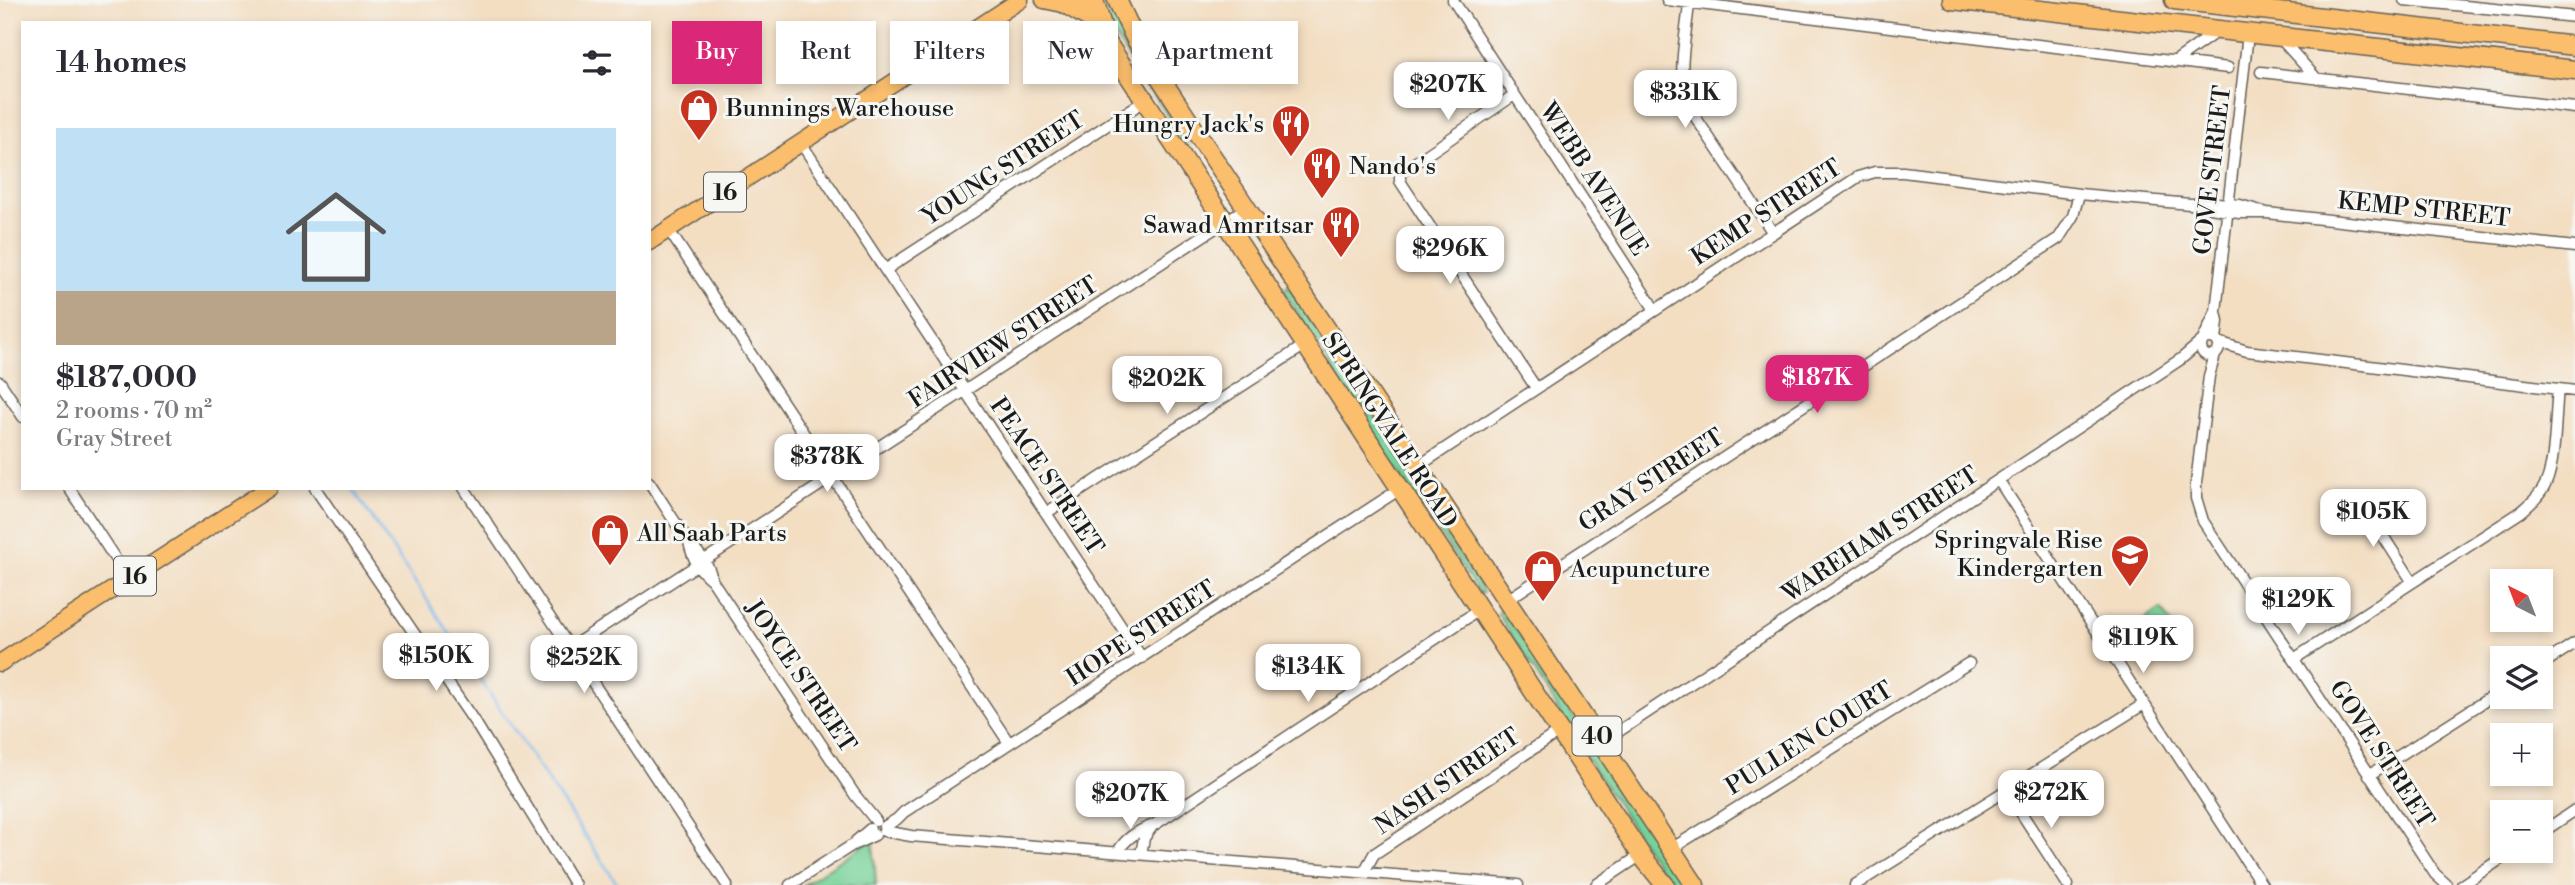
<!DOCTYPE html>
<meta charset="utf-8">
<style>
:root{--surface:#fff;--page:#f2f2f3;--text:#2b2b33;--muted:#7c7c81;--accent:#db2777}
body{margin:0;font-family:"Libre Bodoni",serif;background:var(--page);color:var(--text);height:100vh;display:flex;flex-direction:column;font-size:26px;white-space:nowrap}
*{box-sizing:border-box;margin:0}
p{font-size:23px;color:var(--muted)}
.icon{flex:none;width:38px;height:38px;fill:none;stroke:currentColor;stroke-width:2;stroke-linecap:round;stroke-linejoin:round}
.map{position:relative;flex:1;overflow:hidden}
.details{position:absolute;left:21px;top:21px;width:630px;height:469px;display:flex;flex-direction:column;background:var(--surface);border-radius:0px;box-shadow:0 4px 10px #0003}
.details>*{flex:none}
.hud{position:absolute;left:672px;top:21px;width:665px;height:63px;display:flex;gap:14px}
.needle{width:46px;rotate:318deg}
.fabs{position:absolute;left:2490px;top:569px;display:grid;gap:14px}
.fabs a{display:grid;place-items:center;width:63px;height:63px;border-radius:0px;background:var(--surface);box-shadow:0 4px 10px #0003;font-size:35px}
.price{position:absolute;translate:-50% -60px;padding:0 16px;border-radius:14px;background:#fff;color:#222;font-size:23px;line-height:46px;filter:drop-shadow(0 2px 4px #0008)}
.price::after{content:'';position:absolute;left:50%;top:42px;width:21px;height:16px;margin-left:-10px;background:inherit;clip-path:polygon(0 0,100% 0,50% 100%)}
.price.on{background:var(--accent);color:#fff}
ul{padding:0;list-style:none}
li{display:grid;align-content:center;gap:14px;height:371px;padding:0 35px}
li span{display:grid;place-items:center;height:217px;border-radius:0px;color:#555}
li>.icon{margin-inline-start:auto}
span .icon{width:126px;height:126px;fill:#fffc;stroke-width:1}
li b{font-size:30px}
h2{display:flex;justify-content:space-between;align-items:center;height:84px;padding:0 35px;font-size:30px}
.chip{padding:0 24px;border-radius:0px;background:var(--surface);box-shadow:0 4px 10px #0003;font-size:24px;line-height:63px}
.chip.on{background:var(--accent);color:#fff}
.map>svg:first-child{display:block}
</style>
<div class="map">
<svg width="2575" height="885" viewBox="0 0 2575 885">
<rect width="100%" height="100%" fill="#f6f6f2"/>
<filter id="ink" filterUnits="userSpaceOnUse"><feTurbulence type="fractalNoise" baseFrequency=".0143" numOctaves="2"/><feDisplacementMap in="SourceGraphic" scale="14" xChannelSelector="R" yChannelSelector="G"/><feConvolveMatrix kernelMatrix="1 2 1 2 8 2 1 2 1" color-interpolation-filters="sRGB"/></filter>
<filter id="wash" filterUnits="userSpaceOnUse"><feTurbulence type="fractalNoise" baseFrequency=".00686" numOctaves="4" result="noise"/><feDisplacementMap in="SourceGraphic" scale="28" xChannelSelector="R" yChannelSelector="G"/><feGaussianBlur stdDeviation="1.57" result="paint"/><feColorMatrix in="noise" values="0 0 0 0 0 0 0 0 0 0 0 0 0 0 0 0 0 1.4 0 .05"/><feComposite in="paint" operator="in"/></filter>
<g filter="url(#wash)">
<rect width="100%" height="100%" fill="#f3dec2"/>
<path fill="#77d299" stroke="#4a775a" stroke-width="2" d="M1101,0H1108L1129,45L1184,139L1227,205L1226,208L1185,148L1161,106L1112,32Z
M1243,220L1246,223L1270,259L1256,256L1237,228Z
M1288,286L1404,461L1442,528L1483,590L1482,594H1480L1342,388L1322,350L1283,290Z
M2161,609L2187,648L2168,661L2142,622Z
M1500,610H1503L1582,730L1574,738L1544,686L1498,614Z
M1584,732L1686,885H1673L1660,869L1575,740Z
M873,839L876,885H803Z"/>
<g fill="none" stroke-linecap="round" stroke-linejoin="round">
<path stroke="#78b9ed" stroke-width="2.5" d="M352,488L618,885"/>
</g>
</g>
<g filter="url(#ink)">
<g fill="none" stroke-linecap="round" stroke-linejoin="round">
<defs>
<path id="minor" d="M1453,0L1655,310
M1667,0L2228,68
M2404,0L2575,17
M1689,3C1686,40 1675,74 1690,109L1773,233
M2280,38L2317,79
M2174,62L2219,30
M2261,72L2575,108
M1514,95L1400,173V181L1536,388
M801,143L1142,658
M2200,206L2239,213H2267L2575,247
M668,229L1009,743
M885,270L1144,101
M2216,312L2218,321L2216,340
M2201 347a9 9 0 1 1 18 0a9 9 0 1 1-18 0Z
M2203,340L2216,311L2248,34
M2218,342L2247,351L2575,391
M2215,355L2209,376L2196,483V498L2203,521L2435,874L2447,885
M0,382L23,417
M1417,467L1858,177L1875,172H1903L2079,194L2190,204L2217,203L2240,205L2267,213
M1999,481L2262,885
M649,482C662,501 673,520 686,538C696,552 709,561 712,580
M69,488L129,580
M315,488L478,727L575,885
M464,488L727,885
M2360,500L2412,581
M1046,513L1305,345
M689,542C692,557 700,571 712,580L855,795L876,821
M1507,600L2059,238L2073,216L2079,194
M571,647L1246,208
M2294,659L2521,512C2530,504 2541,495 2546,483C2556,460 2555,415 2558,389
M2541,665L2575,643
M1601,743L2181,359L2202,341
M2369,775L2502,690
M2007,791L2068,885
M884,827L897,819L904,812L1400,489
M884,831L911,836L1518,885
M2541,833L2575,810
M856,841L870,829
M1671,849L1969,663
M1118,852C1125,838 1139,830 1154,825L1479,610
M1141,854L1144,838L1151,828
M1364,872L1374,854L1560,731
M790,885L851,846L875,835
M1596,885L1641,855
M1855,885L2144,704
M2462,885L2514,850"/>
<path id="primary" d="M1044,0L1063,4L1092,21
M1095,0L1105,32
M649,242L1020,0
M0,663L269,488"/>
<path id="trunk" d="M1079,0L1641,855L1665,885
M1117,0L1135,38L1155,70L1695,885
M1952,0L2575,70
M2174,0L2575,46"/>
</defs>
<use href="#minor" stroke="#676056" stroke-width="13"/>
<use href="#primary" stroke="#676056" stroke-width="19"/>
<use href="#trunk" stroke="#676056" stroke-width="21"/>
<use href="#minor" stroke="#fff" stroke-width="10"/>
<use href="#primary" stroke="#fabe6d" stroke-width="16"/>
<use href="#trunk" stroke="#fabe6d" stroke-width="18"/>
</g>
</g>
<defs>
<symbol id="shop-pin" viewBox="-11 -11 22 30"><path d="M0 17L-7.5 6A9.5 9.5 0 1 1 7.5 6Z" fill="#c8321e" stroke="#f6f6f2"/><path d="M-5-2.5h2.3a2.7 3.5 0 0 1 5.4 0H5L5.5 6h-11ZM-1.5-2.5h3a1.5 2.3 0 0 0-3 0Z" fill="#fff"/></symbol>
<symbol id="restaurant-pin" viewBox="-11 -11 22 30"><path d="M0 17L-7.5 6A9.5 9.5 0 1 1 7.5 6Z" fill="#c8321e" stroke="#f6f6f2"/><path d="M-5-6h1v4h1v-4h1v4h1v-4h1v5L-1.5 .5V6h-2V.5L-5-1ZM5-6V6H3V1.5H1.5Q1.5-4 5-6Z" fill="#fff"/></symbol>
<symbol id="school-pin" viewBox="-11 -11 22 30"><path d="M0 17L-7.5 6A9.5 9.5 0 1 1 7.5 6Z" fill="#c8321e" stroke="#f6f6f2"/><path d="M0-5L7-2L0 1L-7-2ZM-4 1L0 2.5L4 1V4Q0 6-4 4Z" fill="#fff"/></symbol>
</defs>
<g fill-rule="evenodd">
<use href="#shop-pin" x="677" y="86" width="44" height="60"/>
<use href="#restaurant-pin" x="1269" y="102" width="44" height="60"/>
<use href="#restaurant-pin" x="1300" y="144" width="44" height="60"/>
<use href="#restaurant-pin" x="1319" y="203" width="44" height="60"/>
<use href="#shop-pin" x="588" y="511" width="44" height="60"/>
<use href="#school-pin" x="2108" y="532" width="44" height="60"/>
<use href="#shop-pin" x="1521" y="547" width="44" height="60"/>
</g>
<g text-anchor="middle" stroke-width="6" stroke-linejoin="round" paint-order="stroke">
<g fill="#f6f6f2" stroke="#5d5d5c" stroke-width="2">
<rect x="704" y="172.5" width="42" height="39" rx="5"/>
<rect x="114" y="556.5" width="42" height="39" rx="5"/>
<rect x="1572.5" y="716.5" width="49" height="39" rx="5"/>
</g>
<g font-size="23" font-weight="bold" fill="#1c1c1c">
<text x="725" y="200">16</text>
<text x="135" y="584">16</text>
<text x="1597" y="744">40</text>
</g>
<g font-size="24" fill="#1c1c1c" stroke="#f6f6f2" text-anchor="start">
<text x="726" y="116">Bunnings Warehouse</text>
<text x="1264" y="132" text-anchor="end">Hungry Jack's</text>
<text x="1349" y="174">Nando's</text>
<text x="1314" y="233" text-anchor="end">Sawad Amritsar</text>
<text x="637" y="541">All Saab Parts</text>
<text x="2103" y="548" text-anchor="end">Springvale Rise<tspan x="2103" dy="28">Kindergarten</tspan></text>
<text x="1570" y="577">Acupuncture</text>
</g>
<g font-size="24" fill="#1c1c1c" stroke="#f6f6f2">
<text transform="translate(1003 168) rotate(-33)" y="8">YOUNG STREET</text>
<text transform="translate(2212 170) rotate(-83)" y="8">GOVE STREET</text>
<text transform="translate(1594 179) rotate(57)" y="8">WEBB AVENUE</text>
<text transform="translate(2424 209) rotate(6)" y="8">KEMP STREET</text>
<text transform="translate(1766 212) rotate(-33)" y="8">KEMP STREET</text>
<text transform="translate(1003 342) rotate(-33)" y="8">FAIRVIEW STREET</text>
<text transform="translate(1390 430) rotate(57)" y="8">SPRINGVALE ROAD</text>
<text transform="translate(1047 476) rotate(56)" y="8">PEACE STREET</text>
<text transform="translate(1651 480) rotate(-33)" y="8">GRAY STREET</text>
<text transform="translate(1880 534) rotate(-33)" y="8">WAREHAM STREET</text>
<text transform="translate(1141 633) rotate(-33)" y="8">HOPE STREET</text>
<text transform="translate(801 676) rotate(56)" y="8">JOYCE STREET</text>
<text transform="translate(1809 738) rotate(-32)" y="8">PULLEN COURT</text>
<text transform="translate(2382 754) rotate(57)" y="8">GOVE STREET</text>
<text transform="translate(1447 781) rotate(-34)" y="8">NASH STREET</text>
</g>
</g>
</svg>
<div class="fabs">
<a><svg class="needle" viewBox="-14 -14 28 28"><path d="M0-13l5 13h-10z" fill="#e53935"/><path d="M0 13l5-13h-10z" fill="#7c7c81"/></svg></a>
<a><svg class="icon" aria-label="layers" viewBox="0 0 24 24"><path d="M12 4l9 5-9 5-9-5zM3 14l9 5 9-5"/></svg></a>
<a>+</a>
<a>−</a>
</div>
<b class="price" style="left:1448px;top:122px">$207K</b>
<b class="price" style="left:1685px;top:130px">$331K</b>
<b class="price" style="left:1450px;top:286px">$296K</b>
<b class="price on" style="left:1817px;top:415px">$187K</b>
<b class="price" style="left:1167px;top:416px">$202K</b>
<b class="price" style="left:827px;top:494px">$378K</b>
<b class="price" style="left:2373px;top:549px">$105K</b>
<b class="price" style="left:2298px;top:637px">$129K</b>
<b class="price" style="left:2143px;top:675px">$119K</b>
<b class="price" style="left:436px;top:693px">$150K</b>
<b class="price" style="left:584px;top:695px">$252K</b>
<b class="price" style="left:1308px;top:704px">$134K</b>
<b class="price" style="left:2051px;top:830px">$272K</b>
<b class="price" style="left:1130px;top:831px">$207K</b>
<div class="hud">
<a class="chip on">Buy</a>
<a class="chip">Rent</a>
<a class="chip">Filters</a>
<a class="chip">New</a>
<a class="chip">Apartment</a>
</div>
<section class="details">
<h2>14 homes<svg class="icon" aria-label="filters" viewBox="0 0 24 24"><path d="M4 7h16M4 17h16"/><circle cx="9" cy="7" r="2"/><circle cx="15" cy="17" r="2"/></svg></h2>
<ul>
<li><span style="background:linear-gradient(#bfe0f5 75%,#b9a48a 0)"><svg class="icon" aria-label="home" viewBox="0 0 24 24"><path d="M3 11l9-7 9 7M6 9v11h12V9"/></svg></span><div><b>$187,000</b><p>2 rooms · 70 m²</p><p>Gray Street</p></div></li>
</ul>
</section>
</div>
